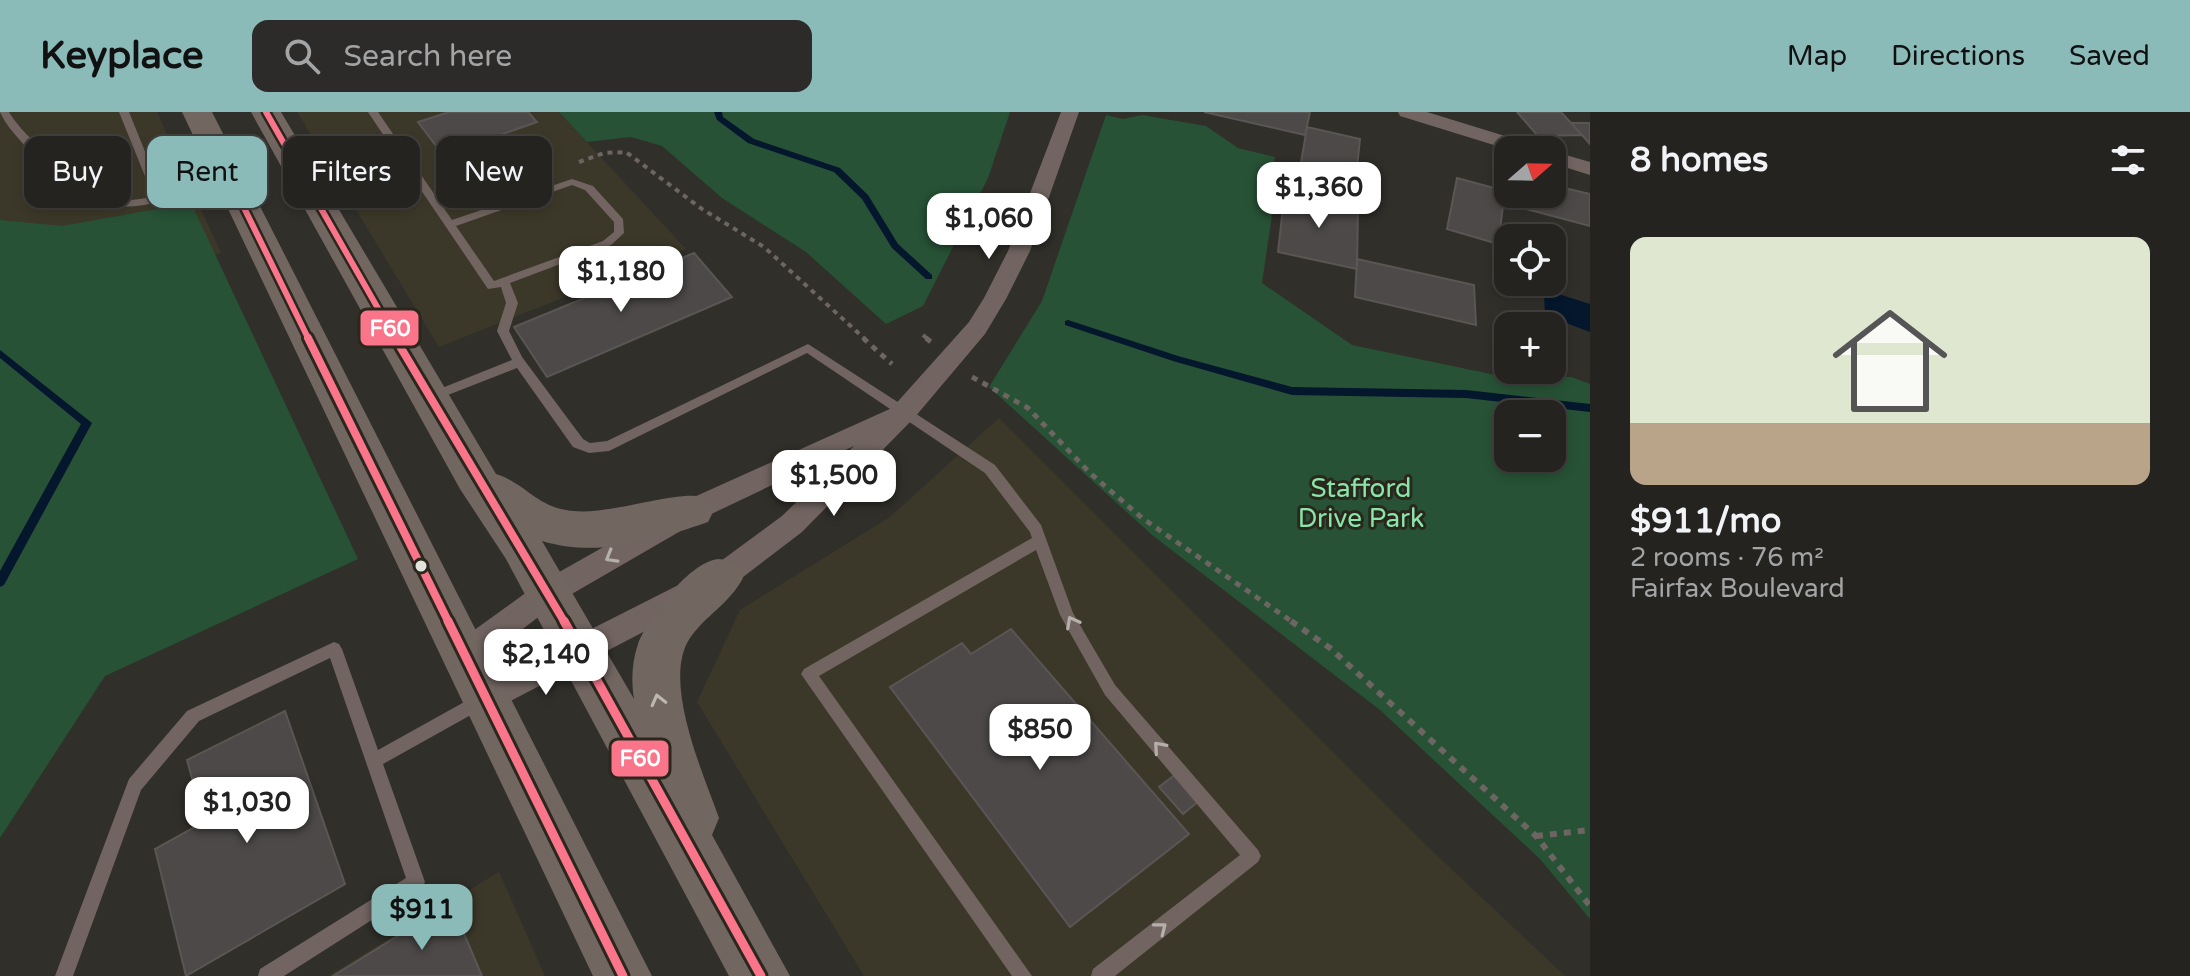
<!DOCTYPE html>
<meta charset="utf-8">
<style>
:root{--surface:#252320;--page:#2d2b29;--text:#f1f3f6;--muted:#a3a4a5;--line:#42403e;--accent:#8bbbb9}
body{margin:0;font-family:"Varela Round",sans-serif;background:var(--page);color:var(--text);height:100vh;display:flex;flex-direction:column;font-size:30px;white-space:nowrap}
*{box-sizing:border-box;margin:0}
p{font-size:26px;color:var(--muted)}
.icon{flex:none;width:44px;height:44px;fill:none;stroke:currentColor;stroke-width:2;stroke-linecap:round;stroke-linejoin:round}
.map{position:relative;flex:1;overflow:hidden}
.panel{display:flex;flex-direction:column;background:var(--surface);width:600px}
.panel>*{flex:none}
.hud{position:absolute;left:24px;top:24px;width:760px;height:72px;display:flex;gap:16px}
.needle{width:52px;rotate:70deg}
.controls{position:absolute;left:1494px;top:24px;display:grid;gap:16px}
.controls a{display:grid;place-items:center;width:72px;height:72px;border-radius:16px;background:var(--surface);box-shadow:0 4px 12px #0003,0 0 0 2px var(--line);font-size:40px}
.price{position:absolute;translate:-50% -68px;padding:0 18px;border-radius:16px;background:#fff;color:#222;font-size:26px;line-height:52px;filter:drop-shadow(0 2px 4px #0008)}
.price::after{content:'';position:absolute;left:50%;top:48px;width:24px;height:18px;margin-left:-12px;background:inherit;clip-path:polygon(0 0,100% 0,50% 100%)}
.price.on{background:var(--accent);color:#111}
ul{padding:0;list-style:none}
li{display:grid;align-content:center;gap:16px;height:424px;padding:0 40px}
li span{display:grid;place-items:center;height:248px;border-radius:16px;color:#555}
li>.icon{margin-inline-start:auto}
span .icon{width:144px;height:144px;fill:#fffc;stroke-width:1}
li b{font-size:34px}
h2{display:flex;justify-content:space-between;align-items:center;height:96px;padding:0 40px;font-size:34px}
.pill{padding:0 28px;border-radius:16px;background:var(--surface);box-shadow:0 4px 12px #0003,0 0 0 2px var(--line);font-size:28px;line-height:72px}
.pill.on{background:var(--accent);color:#111}
header{display:flex;align-items:center;gap:48px;box-sizing:border-box;height:112px;padding:0 40px;background:var(--accent);color:#111}
header strong{font-size:38px}
nav{display:flex;gap:44px;margin-inline-start:auto;font-size:28px}
.search{width:560px;height:72px;background:var(--page);display:flex;align-items:center;gap:20px;box-sizing:border-box;padding:0 28px;border-radius:16px;color:var(--muted);font-size:30px}
main{display:flex;flex:1;min-height:0}
.map>svg:first-child{display:block}
</style>
<header>
<strong>Keyplace</strong>
<div class="search"><svg class="icon" aria-label="search" viewBox="0 0 24 24"><circle cx="10" cy="10" r="6"/><path d="M15 15l6 6"/></svg>Search here</div>
<nav><a>Map</a><a>Directions</a><a>Saved</a></nav>
</header>
<main>
<div class="map">
<svg width="1590" height="864" viewBox="0 0 1590 864">
<rect width="100%" height="100%" fill="#312f2a"/>
<path fill="#3c3829" d="M0,0H157L221,141L8,215H0Z
M297,0H559L686,137L439,235Z
M999,306L1430,737L1565,864H864L697,590L740,498L890,405Z
M499,760L545,864H328Z"/>
<path fill="#275236" fill-rule="evenodd" d="M559,0H1010L988,66L923,194L886,212L806,140L722,86L662,34L631,25L587,30Z
M1106,3L1123,7L1142,3L1206,14L1238,36L1275,45L1272,59L1278,63L1262,171L1352,233L1500,264L1571,265L1590,272V807L1540,747L1380,598L1152,423L989,275L1042,189ZM1508,302H1552V346H1508Z
M191,91L358,447L105,564L0,726V108L62,114Z"/>
<path fill="#04172d" d="M1552,180L1590,192V220L1545,203L1544,182Z"/>
<g fill="none" stroke-linecap="round" stroke-linejoin="round">
<path fill="#04172d" fill-rule="evenodd" d="M714,0H722L723,5L754,27L840,56L868,83L898,132L932,163V167H926L892,136L862,87L834,60L748,31L717,8Z
M1068,208L1178,244L1292,275L1466,278L1590,292V300L1466,286L1292,283L1173,249L1065,213V209Z
M0,238L92,311L4,473L0,475V459L81,312L0,246Z"/>
</g>
<path fill="#4c4948" stroke="#595654" stroke-width="2" d="M449,0H528L537,10L443,43L418,10Z
M1204,0H1310L1305,23Z
M1517,0H1561L1582,23L1538,24Z
M1571,11H1590V32L1582,23Z
M1307,15L1360,27L1353,93L1296,80Z
M1508,61V82H1552V73L1590,82V114L1504,91Z
M1457,66L1505,79L1498,132L1447,117Z
M1285,78L1358,94L1357,157L1278,140Z
M694,141L732,185L547,265L514,215Z
M1357,147L1474,173L1476,213L1355,185Z
M1011,517L1189,722L1070,815L890,575L962,531L971,542Z
M285,599L345,772L186,864L155,737L204,710L187,648Z
M1176,662L1200,688L1183,702L1159,675Z
M451,791L482,864H333Z"/>
<g fill="none" stroke-linecap="round" stroke-linejoin="round">
<path stroke="#6d6561" stroke-width="4" stroke-dasharray="5 5" stroke-linecap="butt" d="M579,50L604,41L626,40L702,97L764,135L866,228
M923,223L929,228"/>
<path stroke="#6d6561" stroke-width="5" stroke-dasharray="6 6" stroke-linecap="butt" d="M863,226L892,252
M926,226L931,230
M972,265L1028,296L1090,361L1142,406L1294,511"/>
<path stroke="#6d6561" stroke-width="6" stroke-dasharray="7 7" stroke-linecap="butt" d="M1291,509L1330,536L1536,724L1590,794
M1536,724L1590,718"/>
<path fill="#726561" fill-rule="evenodd" d="M0,0H9C25,28 89,81 121,88C129,89 138,87 146,86L151,79L119,0H129L161,79L153,91L149,92C138,94 128,96 117,93C81,85 15,34 0,0Z
M368,0H378L452,108L572,67L593,74L623,107L624,121L611,133L510,171L518,191L509,219L522,245L583,327L590,331L607,329L808,232L995,353L1041,413L1073,501L1115,573L1258,738L1261,744L1258,750L1115,864H1091L1093,857L1240,743L1105,583L1060,503L1036,438L819,564L1032,864H1012L801,562L804,557L1032,426L1030,420L985,361L807,241L609,339L589,341L573,335L517,256L435,288H427L425,285L427,282L512,248L497,219L506,191L501,175L488,177L400,47L312,75H304V71L396,42ZM572,73L585,78L614,110V120L603,129L494,169L456,114Z
M334,530L339,532L342,537L378,638L475,584L481,582L487,584L489,589L487,594L383,652L425,770L422,776L284,864H258L260,857L406,766L330,546L199,609L141,678L73,864H55L129,667L187,599Z"/>
<path fill="#726561" fill-rule="evenodd" d="M1061,0H1079L1030,139L1006,187L985,222L915,305L802,420L730,475L499,595L488,600L477,595L472,585L477,575L710,457L782,404L854,334L703,406L558,490L477,552L466,556L455,552L451,542L455,532L538,472L683,390L892,296L969,210L984,186L1008,139Z
M1398,0H1427L1537,34L1540,38H1510L1400,4Z
M1552,39L1590,50V63L1552,51Z"/>
<path fill="#726661" fill-rule="evenodd" d="M182,0H212L652,864H593Z
M251,0H281L496,362C527,372 537,396 573,399C614,403 680,376 708,386L714,398L708,410C656,428 597,446 542,429L634,587C631,569 632,549 638,532C648,506 689,450 718,447C724,447 731,450 736,452L743,466C730,491 705,504 690,526C661,569 704,663 719,706L712,723L790,864H729L506,447L460,377Z"/>
<defs>
<path id="bus-1-far2" d="M266,0L396,228
M223,53L309,228"/>
<path id="bus-1-far1" d="M308,226L449,511
M395,226L565,511"/>
<path id="bus-1" d="M448,509L623,864
M564,509L761,864"/>
</defs>
<use href="#bus-1-far2" stroke="#2a271d" stroke-width="11"/>
<use href="#bus-1-far1" stroke="#2a271d" stroke-width="14"/>
<use href="#bus-1" stroke="#2a271d" stroke-width="15"/>
<use href="#bus-1-far2" stroke="#fa758a" stroke-width="6"/>
<use href="#bus-1-far1" stroke="#fa758a" stroke-width="8"/>
<use href="#bus-1" stroke="#fa758a" stroke-width="9"/>
</g>
<defs><path id="oneway-chevron" d="M-2-3.5L2.5 0L-2 3.5" fill="none" stroke-width="1.6" stroke-linecap="round" stroke-linejoin="round" transform="scale(2)"/></defs>
<g stroke="#b6b0ab">
<use href="#oneway-chevron" transform="translate(611 445) rotate(150)"/>
<use href="#oneway-chevron" transform="translate(1072 510) rotate(-118)"/>
<use href="#oneway-chevron" transform="translate(1159 635) rotate(-131)"/>
<use href="#oneway-chevron" transform="translate(1161 816) rotate(-38)"/>
</g>
<use stroke="#bcb7b1" href="#oneway-chevron" transform="translate(658 588) rotate(-104)"/>
<circle fill="#e4e2dc" stroke="#2a271d" stroke-width="3" cx="421" cy="454" r="7"/>
<g text-anchor="middle" stroke-width="6" stroke-linejoin="round" paint-order="stroke">
<g font-size="26" fill="#89e6a9" stroke="#2a271d">
<text x="1361" y="385">Stafford<tspan x="1361" dy="30">Drive Park</tspan></text>
</g>
</g>
<g stroke="#2a271d" stroke-width="3">
<rect x="359" y="197" width="61" height="38" rx="8" fill="#fa758a"/>
<rect x="610" y="627" width="60" height="39" rx="8" fill="#fa758a"/>
</g>
<g font-size="22" text-anchor="middle" font-weight="bold" fill="#fff">
<text x="390" y="224">F60</text>
<text x="640" y="654">F60</text>
</g>
</svg>
<div class="controls">
<a><svg class="needle" viewBox="-14 -14 28 28"><path d="M0-13l5 13h-10z" fill="#e53935"/><path d="M0 13l5-13h-10z" fill="#a3a4a5"/></svg></a>
<a><svg class="icon" aria-label="locate" viewBox="0 0 24 24"><circle cx="12" cy="12" r="6"/><path d="M12 2v4M12 18v4M2 12h4M18 12h4"/></svg></a>
<a>+</a>
<a>−</a>
</div>
<b class="price" style="left:1319px;top:118px">$1,360</b>
<b class="price" style="left:989px;top:149px">$1,060</b>
<b class="price" style="left:621px;top:202px">$1,180</b>
<b class="price" style="left:834px;top:406px">$1,500</b>
<b class="price" style="left:546px;top:585px">$2,140</b>
<b class="price" style="left:1040px;top:660px">$850</b>
<b class="price" style="left:247px;top:733px">$1,030</b>
<b class="price on" style="left:422px;top:840px">$911</b>
<div class="hud">
<a class="pill">Buy</a>
<a class="pill on">Rent</a>
<a class="pill">Filters</a>
<a class="pill">New</a>
</div>
</div>
<section class="panel">
<h2>8 homes<svg class="icon" aria-label="filters" viewBox="0 0 24 24"><path d="M4 7h16M4 17h16"/><circle cx="9" cy="7" r="2"/><circle cx="15" cy="17" r="2"/></svg></h2>
<ul>
<li><span style="background:linear-gradient(#dfe7d0 75%,#b9a48a 0)"><svg class="icon" aria-label="home" viewBox="0 0 24 24"><path d="M3 11l9-7 9 7M6 9v11h12V9"/></svg></span><div><b>$911/mo</b><p>2 rooms · 76 m²</p><p>Fairfax Boulevard</p></div></li>
</ul>
</section>
</main>
